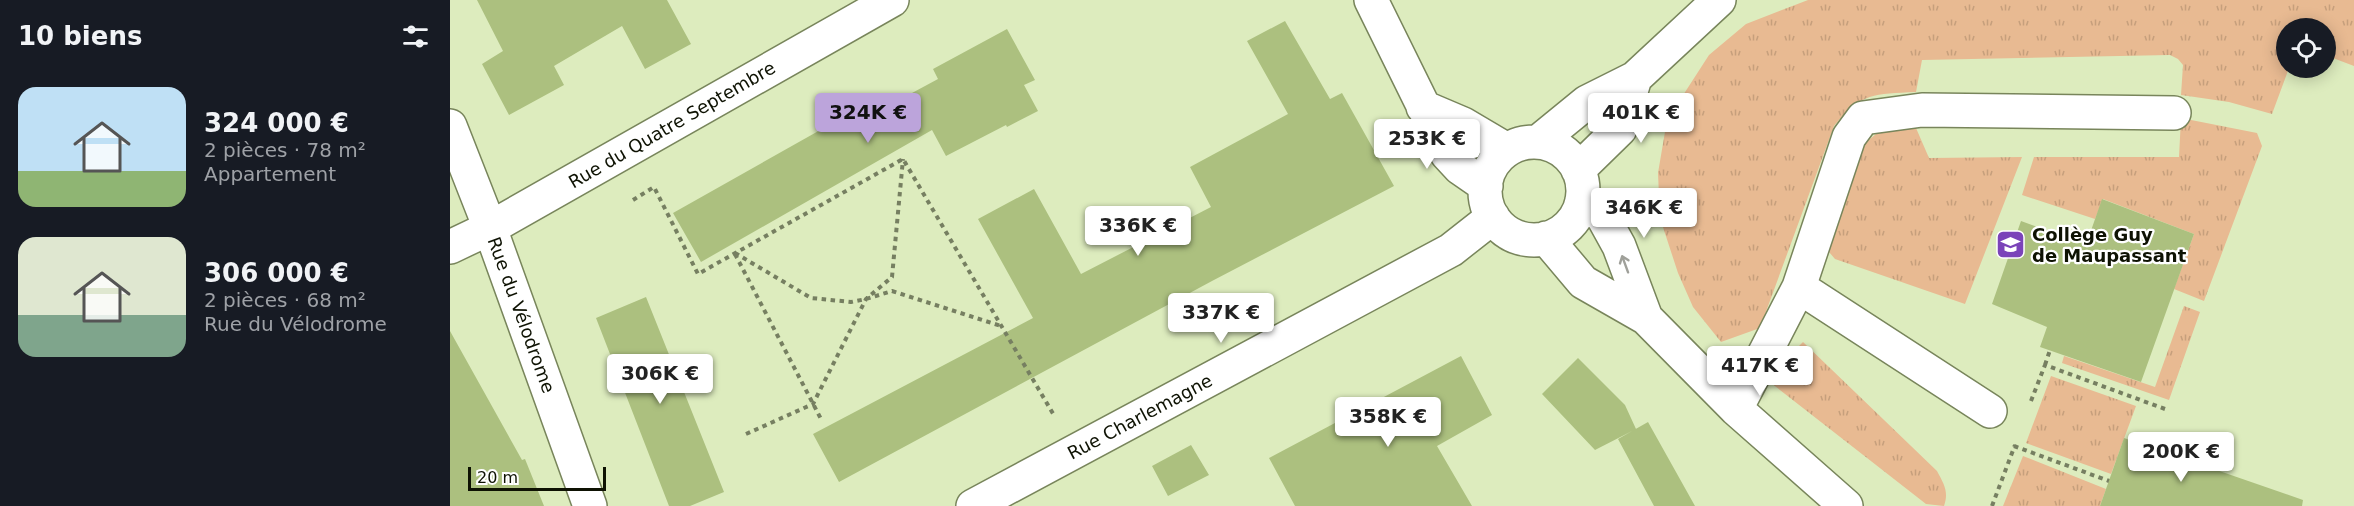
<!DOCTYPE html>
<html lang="fr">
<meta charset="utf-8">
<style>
:root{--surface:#171b24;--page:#242831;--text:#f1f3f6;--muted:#9ea1a6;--accent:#bca4db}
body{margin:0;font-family:"DejaVu Sans",sans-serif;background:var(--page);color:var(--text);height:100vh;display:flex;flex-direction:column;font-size:22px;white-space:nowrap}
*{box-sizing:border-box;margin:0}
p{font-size:20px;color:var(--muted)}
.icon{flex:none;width:33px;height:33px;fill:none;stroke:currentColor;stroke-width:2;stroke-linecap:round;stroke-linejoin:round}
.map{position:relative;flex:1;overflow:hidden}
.panel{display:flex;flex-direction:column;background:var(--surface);width:450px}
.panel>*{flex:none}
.fabs{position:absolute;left:1826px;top:18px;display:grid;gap:12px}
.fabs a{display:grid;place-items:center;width:60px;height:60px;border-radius:50%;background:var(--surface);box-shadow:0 3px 15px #0003;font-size:30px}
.scale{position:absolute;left:18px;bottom:15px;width:138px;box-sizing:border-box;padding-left:6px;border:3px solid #0e1203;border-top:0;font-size:16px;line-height:21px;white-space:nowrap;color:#0e1203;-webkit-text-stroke:4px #fff;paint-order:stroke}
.price{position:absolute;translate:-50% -51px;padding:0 14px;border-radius:6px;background:#fff;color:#222;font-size:20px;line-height:39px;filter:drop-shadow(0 2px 3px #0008)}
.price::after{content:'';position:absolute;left:50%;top:36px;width:18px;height:14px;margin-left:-9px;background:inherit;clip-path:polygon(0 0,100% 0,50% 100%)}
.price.selected{background:var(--accent);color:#111}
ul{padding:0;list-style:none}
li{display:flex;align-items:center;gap:18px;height:150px;padding:0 18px}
li span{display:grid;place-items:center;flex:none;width:168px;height:120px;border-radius:18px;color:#555}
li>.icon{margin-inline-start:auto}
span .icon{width:72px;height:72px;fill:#fffc;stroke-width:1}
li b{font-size:26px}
h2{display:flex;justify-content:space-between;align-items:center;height:72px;padding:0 18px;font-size:26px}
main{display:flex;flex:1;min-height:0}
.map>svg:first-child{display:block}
</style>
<main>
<section class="panel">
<h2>10 biens<svg class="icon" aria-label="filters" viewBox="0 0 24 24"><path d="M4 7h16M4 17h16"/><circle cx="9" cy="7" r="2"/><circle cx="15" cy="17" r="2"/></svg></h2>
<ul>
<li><span style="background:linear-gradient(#bfe0f5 70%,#8fb573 0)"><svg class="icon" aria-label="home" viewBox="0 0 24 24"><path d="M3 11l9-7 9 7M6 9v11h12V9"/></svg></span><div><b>324 000 €</b><p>2 pièces · 78 m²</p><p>Appartement</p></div></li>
<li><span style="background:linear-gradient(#dfe7d0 65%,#7fa58c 0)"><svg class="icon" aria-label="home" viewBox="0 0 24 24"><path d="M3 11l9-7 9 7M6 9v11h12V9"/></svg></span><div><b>306 000 €</b><p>2 pièces · 68 m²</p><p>Rue du Vélodrome</p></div></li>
</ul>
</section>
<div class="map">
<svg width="1904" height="506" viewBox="0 0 1904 506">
<defs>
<pattern id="grass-tufts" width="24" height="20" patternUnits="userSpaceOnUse" patternTransform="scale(1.5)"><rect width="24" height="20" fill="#e8ba92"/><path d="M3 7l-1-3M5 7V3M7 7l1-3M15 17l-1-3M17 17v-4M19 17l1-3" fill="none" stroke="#c69f7c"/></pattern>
</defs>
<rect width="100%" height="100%" fill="#ddecbe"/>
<path fill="url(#grass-tufts)" d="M1358,0H1904V66L1875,55V28H1836V68H1839L1822,114L1779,102L1731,95L1733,65L1728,59L1720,55L1472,60L1466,92C1424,94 1412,92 1384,126L1310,328L1271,342L1243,307L1228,273L1210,218L1208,173L1217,120L1259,55L1296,24Z
M1731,118L1807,133L1812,146L1754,301L1724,289L1744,234L1653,199L1645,219L1572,195L1584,157H1729Z
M1466,128L1479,158L1572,157L1515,304L1385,259L1379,252L1378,241L1415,143L1431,130Z
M1734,306L1750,312L1719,400L1612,363L1614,356L1705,387Z
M1353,342L1487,471C1494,484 1499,492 1494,506L1476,504L1316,379Z
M1601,376L1686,406L1661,474L1576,443Z
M1573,456L1656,489L1650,506H1553Z"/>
<path fill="#acc07f" d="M27,0H217L241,44L195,69L172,26L104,66L114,85L59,115L32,64L53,51Z
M835,21L880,99L892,93L944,186L762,281L389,482L363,434L583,318L528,219L584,189L631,274L761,207L740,167L838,114L797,41Z
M557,29L585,80L574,85L588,111L557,127L556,125L496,156L482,130L251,262L223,213L404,111L410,121L488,79L483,69Z
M1652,199L1744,234L1691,382L1590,347L1597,327L1542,304L1571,221L1636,245Z
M196,297L274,492L240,506H219L146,318Z
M0,331L72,460L75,459L94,506H0Z
M1011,356L1042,415L987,446L1022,506H845L819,458Z
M1128,358L1175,405L1186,429L1145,450L1092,394Z
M1198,422L1245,506H1204L1168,439Z
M1674,438L1853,500L1852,506H1650Z
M741,445L759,475L718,496L702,466Z"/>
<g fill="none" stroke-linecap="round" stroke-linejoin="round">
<defs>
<path id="minor" d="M921,0L997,154L1010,168L1036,186
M973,107L1013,124L1057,150
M0,126L40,228L140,506
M1088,142L1137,102L1185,78L1269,0
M1035 191a49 49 0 1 1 98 0a49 49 0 1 1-98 0Z
M1128,170L1170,129L1185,78
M1132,200L1153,217L1169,246L1196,318
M1096,238L1133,282L1196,318L1286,409L1396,506
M0,247L40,228L442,0
M1349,287L1540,411
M1286,409L1349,287L1399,137L1413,118L1472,110L1724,113
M523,506L1001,250L1043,217"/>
</defs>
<use href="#minor" stroke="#78855b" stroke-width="36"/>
<path stroke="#767f61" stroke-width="4" stroke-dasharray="4.5 4.5" stroke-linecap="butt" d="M183,200L204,187L248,274L453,159L605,417
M285,253L361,298L401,302L416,299L442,291L551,326
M285,254L371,419
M1595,365L1600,350
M1581,401L1595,365L1715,409
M296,434L363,404L416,299L442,277L453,159
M1564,446L1659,481
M1542,506L1565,445"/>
<use href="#minor" stroke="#fff" stroke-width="33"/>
</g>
<defs><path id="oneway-shaft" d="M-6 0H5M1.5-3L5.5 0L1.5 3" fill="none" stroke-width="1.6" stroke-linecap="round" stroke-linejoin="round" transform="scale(1.5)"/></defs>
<use stroke="#9fa09a" href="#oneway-shaft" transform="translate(1175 264) rotate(-110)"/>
<defs>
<symbol id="school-square" viewBox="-11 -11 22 22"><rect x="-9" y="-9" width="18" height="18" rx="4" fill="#7b43b9" stroke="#fff"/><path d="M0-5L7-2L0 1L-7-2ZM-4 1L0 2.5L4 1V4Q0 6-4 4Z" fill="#fff"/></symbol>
</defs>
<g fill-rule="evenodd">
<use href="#school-square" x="1544" y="228" width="33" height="33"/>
</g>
<g text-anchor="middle" stroke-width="4.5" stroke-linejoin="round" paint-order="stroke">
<g font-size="18" fill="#0e1203" stroke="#fff">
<text transform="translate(222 125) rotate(-30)" y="6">Rue du Quatre Septembre</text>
<text transform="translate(71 315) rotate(70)" y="6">Rue du Vélodrome</text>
<text transform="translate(690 417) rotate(-28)" y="6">Rue Charlemagne</text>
</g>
<g font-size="18" font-weight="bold" fill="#0e1203" stroke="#fff" text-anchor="start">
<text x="1582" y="241">Collège Guy<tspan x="1582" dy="21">de Maupassant</tspan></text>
</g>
</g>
</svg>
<div class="fabs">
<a><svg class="icon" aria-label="locate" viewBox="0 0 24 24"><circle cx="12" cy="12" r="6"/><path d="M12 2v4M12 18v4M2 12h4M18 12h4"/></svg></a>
</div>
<div class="scale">20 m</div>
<b class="price selected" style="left:418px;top:144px">324K €</b>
<b class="price" style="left:1191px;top:144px">401K €</b>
<b class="price" style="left:977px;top:170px">253K €</b>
<b class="price" style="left:1194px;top:239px">346K €</b>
<b class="price" style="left:688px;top:257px">336K €</b>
<b class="price" style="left:771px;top:344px">337K €</b>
<b class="price" style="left:1310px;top:397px">417K €</b>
<b class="price" style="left:210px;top:405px">306K €</b>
<b class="price" style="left:938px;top:448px">358K €</b>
<b class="price" style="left:1731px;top:483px">200K €</b>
</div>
</main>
